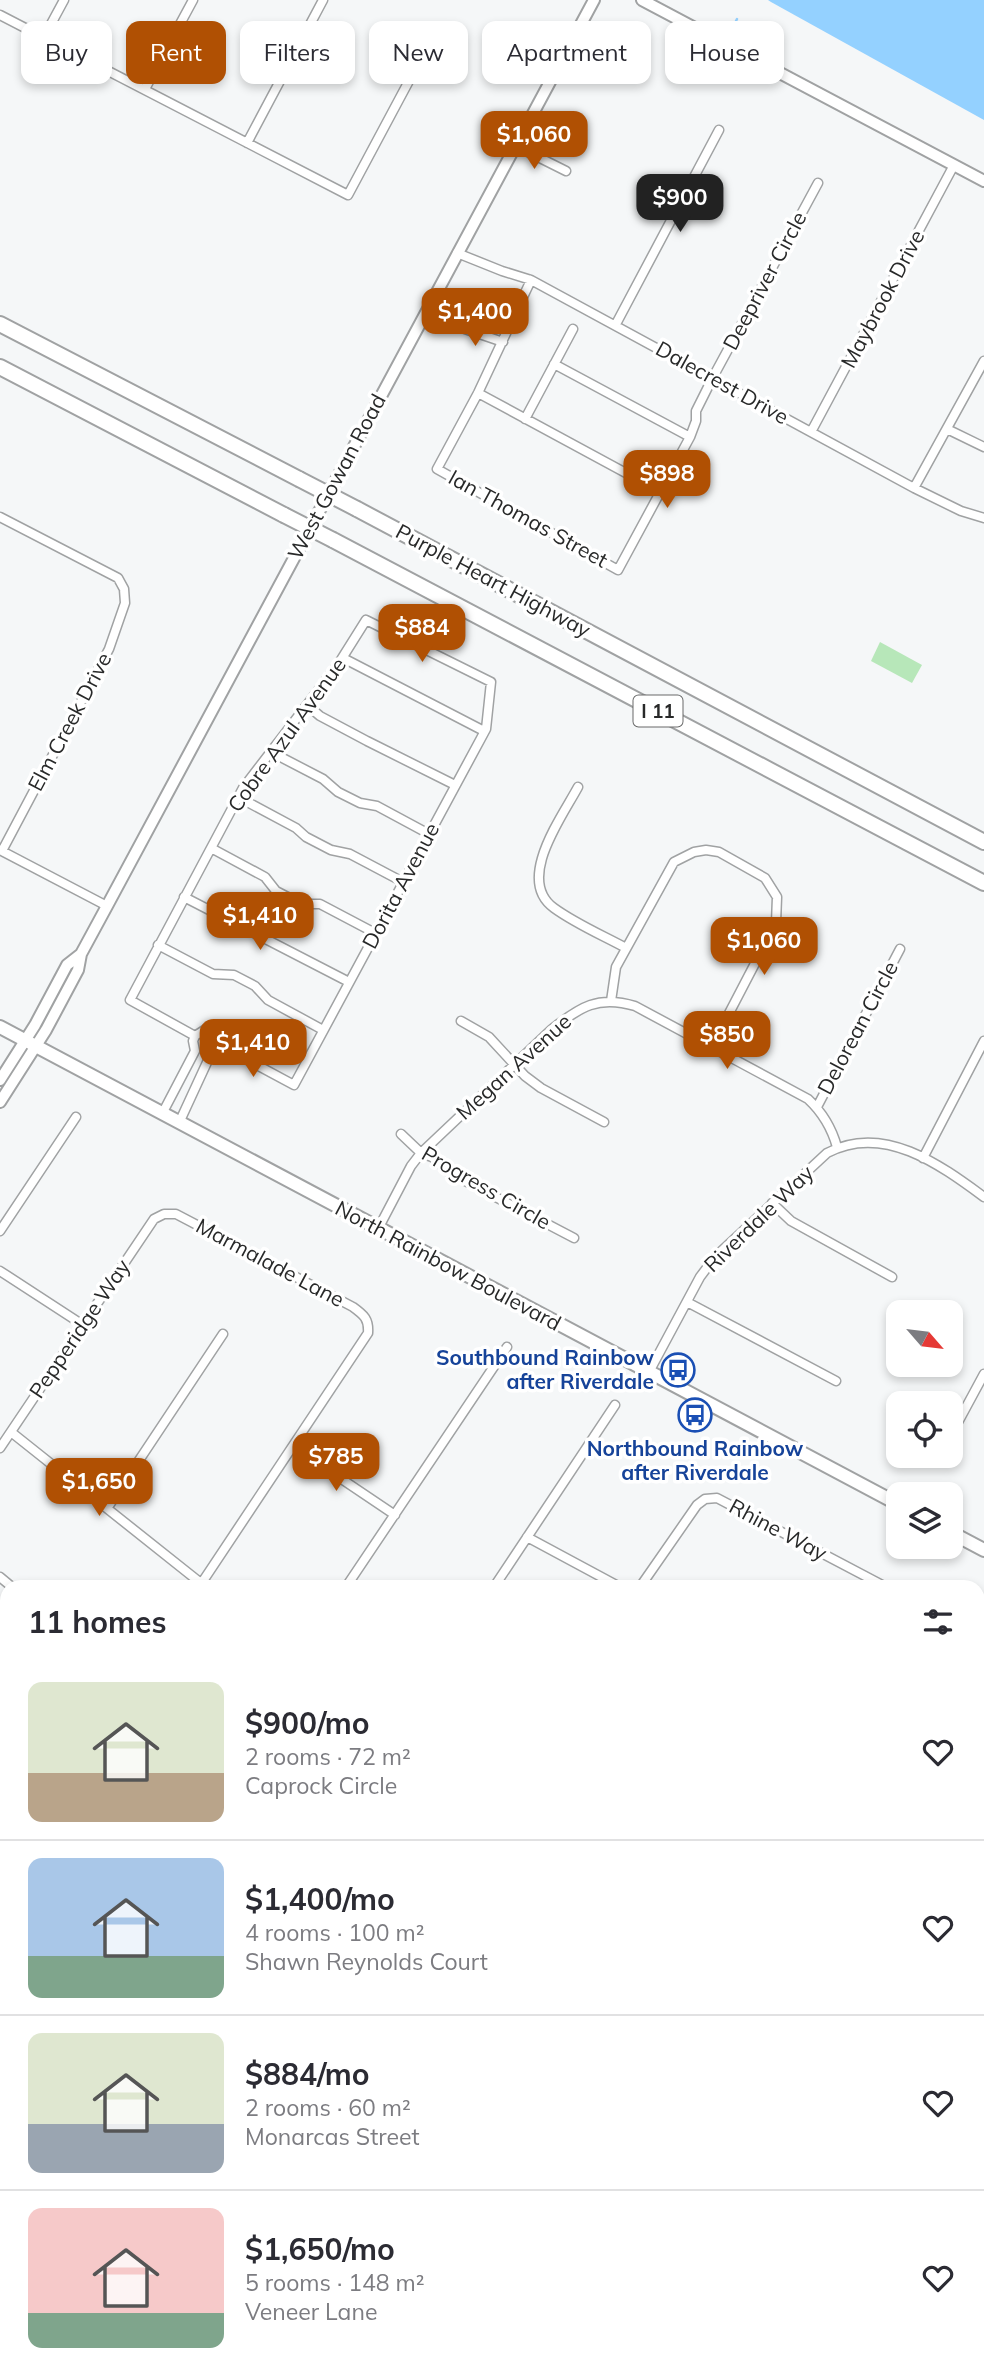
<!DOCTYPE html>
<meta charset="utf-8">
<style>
:root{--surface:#fff;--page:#f2f2f3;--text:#2b2b33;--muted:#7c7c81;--line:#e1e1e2;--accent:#b05003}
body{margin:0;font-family:Mulish,sans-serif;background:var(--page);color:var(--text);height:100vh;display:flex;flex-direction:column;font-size:26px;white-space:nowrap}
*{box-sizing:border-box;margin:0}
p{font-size:23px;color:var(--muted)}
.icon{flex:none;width:38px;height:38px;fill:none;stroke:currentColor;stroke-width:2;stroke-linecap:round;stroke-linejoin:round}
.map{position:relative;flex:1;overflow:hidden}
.side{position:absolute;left:0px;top:1580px;width:985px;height:800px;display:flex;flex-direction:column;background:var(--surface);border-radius:21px 21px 0 0;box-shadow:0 4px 10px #0003}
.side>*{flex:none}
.hud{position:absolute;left:21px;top:21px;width:943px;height:63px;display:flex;gap:14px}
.needle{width:46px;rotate:118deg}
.controls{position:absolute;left:886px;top:1300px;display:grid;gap:14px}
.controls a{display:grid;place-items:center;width:77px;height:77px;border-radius:14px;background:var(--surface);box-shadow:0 4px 10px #0003;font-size:35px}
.price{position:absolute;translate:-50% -60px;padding:0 16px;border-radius:14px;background:var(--accent);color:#fff;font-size:23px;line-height:46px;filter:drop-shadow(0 2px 4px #0008)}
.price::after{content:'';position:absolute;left:50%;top:42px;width:21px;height:16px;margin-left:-10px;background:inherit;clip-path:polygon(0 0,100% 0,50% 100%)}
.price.active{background:#222;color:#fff}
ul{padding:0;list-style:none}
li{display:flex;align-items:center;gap:21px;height:175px;padding:0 28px}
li+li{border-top:2px solid var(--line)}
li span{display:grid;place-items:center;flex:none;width:196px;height:140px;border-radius:14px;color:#555}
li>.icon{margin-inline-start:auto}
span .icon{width:84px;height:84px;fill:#fffc;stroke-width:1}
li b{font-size:30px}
h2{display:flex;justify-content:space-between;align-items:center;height:84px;padding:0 28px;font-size:30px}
.pill{padding:0 24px;border-radius:14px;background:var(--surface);box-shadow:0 4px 10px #0003;font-size:24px;line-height:63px}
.pill.active{background:var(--accent);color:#fff}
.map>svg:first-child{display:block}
</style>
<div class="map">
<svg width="984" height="2379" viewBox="0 0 984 2379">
<rect width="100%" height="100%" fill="#f5f7f8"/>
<path fill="#b7e7b9" d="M880,642L922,665L912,683L871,661Z"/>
<path fill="#94d1ff" d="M768,0H984V120L771,2Z"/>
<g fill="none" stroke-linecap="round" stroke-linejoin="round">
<path stroke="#94d1ff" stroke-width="2.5" d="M732,29L737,19
M764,46L769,36"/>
<defs>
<path id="street" d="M0,15L348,195L426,49
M44,37L64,0
M568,45L619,73
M145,89L193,0
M247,143L323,0
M514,145L566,171
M457,253L502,271L531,280L914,488L961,511L984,518
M531,280L478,393L437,469L618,570L690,437L696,421V411L712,379L818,183
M616,324L719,130
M456,326L503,342
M554,364L690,437
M478,393L661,492
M525,419L573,329
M947,429L984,447
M811,432L954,165
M914,488L984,361
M0,517L118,578L124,589L125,603L109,649L2,851
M343,658L484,731
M307,705L320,716L367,741L455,785
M271,752L323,779L338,792L360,803L377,806L429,834
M578,787C562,817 515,880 554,908C576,924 602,935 626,948
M238,797L296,828L306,837L331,850L350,854L403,882
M211,848L265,877L276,891L301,904H320L375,933
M0,850L107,906
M184,897L349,982
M158,945L213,974L234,975L255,986L268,1000L323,1030
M611,1001L616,967L674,862L694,852L706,850L719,852L765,878L777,897L776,923L712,1046
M461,1021L489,1037L525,1076L541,1088L604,1122
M195,1036L130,1000L243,788L339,663L366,620L491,682L486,729L294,1085L240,1056L220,1050
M195,1036L206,1029L215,1031L221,1040L220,1050
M817,1107L900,949
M162,1114L195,1051L193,1041L195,1036
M179,1123L209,1058L220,1050
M401,1134L421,1153L432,1157L450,1173L574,1238
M923,1158L984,1041
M772,1203L791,1221L892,1277
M378,1229L411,1166L421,1153L552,1029C580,1007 598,995 635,1006L808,1099C822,1112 832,1129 837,1147
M0,1231L76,1117
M0,1271L83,1325
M687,1302L836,1381
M649,1372L700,1277L715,1257L827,1153C883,1123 939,1164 984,1197
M11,1432L202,1584
M950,1437L984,1374
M294,1447L395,1515
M0,1448L154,1219L164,1214H176L353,1307C364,1315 369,1319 368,1333L199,1587
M938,1460L940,1456
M108,1507L223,1334
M527,1537L620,1587
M0,1577L12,1587
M346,1587L507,1347
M494,1587L615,1405
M640,1587L697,1505L705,1499L717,1498L886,1587
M978,1636L984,1639
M0,1806L7,1812
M978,1893L984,1897
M978,1949L984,1940
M0,2045L7,2035
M978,2268L984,2259
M448,2373L459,2379
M878,2373L887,2379
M484,2379L488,2373
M688,2379L692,2373
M903,2379L907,2373"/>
<path id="secondary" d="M642,0L984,181
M0,1080L35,1025L67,965L81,954
M0,1102L46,1030L78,970L81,954L107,906L594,0
M0,1680L7,1686
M0,1702L7,1708
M978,1796L984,1788
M0,2286L7,2289
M162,2373L173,2379
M586,2379L590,2373"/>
<path id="primary" d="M0,1027L898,1504
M950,1532L984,1550"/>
<path id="highway" d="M0,324L299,479
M0,367L284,515
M357,509L984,842
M333,540L984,883"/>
</defs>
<use href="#street" stroke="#a0a2a3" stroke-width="11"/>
<use href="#secondary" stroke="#a0a2a3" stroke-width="14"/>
<use href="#primary" stroke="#a0a2a3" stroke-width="16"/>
<use href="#highway" stroke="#a0a2a3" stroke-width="18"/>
<use href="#street" stroke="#fff" stroke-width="8"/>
<use href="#secondary" stroke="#fff" stroke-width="10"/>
<use href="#primary" stroke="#fff" stroke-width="12"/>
<use href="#highway" stroke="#fff" stroke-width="14"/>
<defs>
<path id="highway-bridge" d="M299,479L357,509
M284,515L333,540"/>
</defs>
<use href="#highway-bridge" stroke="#a0a2a3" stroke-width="18" stroke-linecap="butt"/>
<use href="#highway-bridge" stroke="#fff" stroke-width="14"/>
</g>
<defs>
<symbol id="bus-ring" viewBox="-11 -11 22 22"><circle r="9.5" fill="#fff" stroke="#1a4fb4" stroke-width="1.5"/><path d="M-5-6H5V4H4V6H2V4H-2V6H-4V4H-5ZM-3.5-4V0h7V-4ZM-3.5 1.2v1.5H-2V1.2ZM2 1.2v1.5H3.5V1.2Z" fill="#1a4fb4"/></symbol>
</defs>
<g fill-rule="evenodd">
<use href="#bus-ring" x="659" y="1351" width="38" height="38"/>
<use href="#bus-ring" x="676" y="1396" width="38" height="38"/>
</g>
<g text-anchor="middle" stroke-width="7" stroke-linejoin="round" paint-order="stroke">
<rect fill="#fff" stroke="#686969" stroke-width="2" x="633.5" y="695.5" width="49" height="31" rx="5"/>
<g font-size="19" font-weight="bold" fill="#282929">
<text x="658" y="718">I 11</text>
</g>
<g font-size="21" fill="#282929" stroke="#fff">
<text transform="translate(765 281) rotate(-62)" y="7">Deepriver Circle</text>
<text transform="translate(883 299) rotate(-62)" y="7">Maybrook Drive</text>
<text transform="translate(722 383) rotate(29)" y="7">Dalecrest Drive</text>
<text transform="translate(337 477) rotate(-62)" y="7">West Gowan Road</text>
<text transform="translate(528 519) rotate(29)" y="7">Ian Thomas Street</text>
<text transform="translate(493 581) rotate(28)" y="7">Purple Heart Highway</text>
<text transform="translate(70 722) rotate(-62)" y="7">Elm Creek Drive</text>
<text transform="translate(287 735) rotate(-54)" y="7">Cobre Azul Avenue</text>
<text transform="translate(401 886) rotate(-62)" y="7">Dorita Avenue</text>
<text transform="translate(858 1028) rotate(-62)" y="7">Delorean Circle</text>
<text transform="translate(514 1067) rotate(-42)" y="7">Megan Avenue</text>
<text transform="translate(486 1188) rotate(30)" y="7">Progress Circle</text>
<text transform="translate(759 1219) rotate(-44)" y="7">Riverdale Way</text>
<text transform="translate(270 1263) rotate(28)" y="7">Marmalade Lane</text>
<text transform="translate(448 1266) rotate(28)" y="7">North Rainbow Boulevard</text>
<text transform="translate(80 1329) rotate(-56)" y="7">Pepperidge Way</text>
<text transform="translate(778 1530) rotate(28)" y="7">Rhine Way</text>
</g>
<g font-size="21" font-weight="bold" fill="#164399" stroke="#fff" text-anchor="end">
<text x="654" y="1365">Southbound Rainbow<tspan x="654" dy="24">after Riverdale</tspan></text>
<text x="695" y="1456" text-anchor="middle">Northbound Rainbow<tspan x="695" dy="24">after Riverdale</tspan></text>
</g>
</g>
</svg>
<div class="controls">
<a><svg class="needle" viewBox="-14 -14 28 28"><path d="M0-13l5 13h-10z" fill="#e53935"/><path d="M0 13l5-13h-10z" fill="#7c7c81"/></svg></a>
<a><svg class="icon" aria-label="locate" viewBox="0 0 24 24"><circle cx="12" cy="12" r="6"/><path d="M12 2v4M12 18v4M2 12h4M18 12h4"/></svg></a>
<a><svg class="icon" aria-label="layers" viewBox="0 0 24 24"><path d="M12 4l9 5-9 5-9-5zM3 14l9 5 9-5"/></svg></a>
</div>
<b class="price" style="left:534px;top:171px">$1,060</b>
<b class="price active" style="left:680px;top:234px">$900</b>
<b class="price" style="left:475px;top:348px">$1,400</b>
<b class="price" style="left:667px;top:510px">$898</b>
<b class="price" style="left:422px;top:664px">$884</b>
<b class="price" style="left:260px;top:952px">$1,410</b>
<b class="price" style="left:764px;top:977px">$1,060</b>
<b class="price" style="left:727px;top:1071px">$850</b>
<b class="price" style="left:253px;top:1079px">$1,410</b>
<b class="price" style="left:336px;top:1493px">$785</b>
<b class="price" style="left:99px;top:1518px">$1,650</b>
<div class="hud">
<a class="pill">Buy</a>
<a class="pill active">Rent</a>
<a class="pill">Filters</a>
<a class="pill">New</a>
<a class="pill">Apartment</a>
<a class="pill">House</a>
</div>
<section class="side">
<h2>11 homes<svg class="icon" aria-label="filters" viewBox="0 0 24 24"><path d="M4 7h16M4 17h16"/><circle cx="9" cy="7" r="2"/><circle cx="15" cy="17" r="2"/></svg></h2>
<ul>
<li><span style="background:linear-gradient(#dfe7d0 65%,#b9a48a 0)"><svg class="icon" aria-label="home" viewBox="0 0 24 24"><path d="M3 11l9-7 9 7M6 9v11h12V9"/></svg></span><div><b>$900/mo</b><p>2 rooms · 72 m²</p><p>Caprock Circle</p></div><svg class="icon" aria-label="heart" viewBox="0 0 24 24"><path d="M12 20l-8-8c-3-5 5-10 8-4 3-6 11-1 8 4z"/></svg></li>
<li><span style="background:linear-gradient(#a9c7e8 70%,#7fa58c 0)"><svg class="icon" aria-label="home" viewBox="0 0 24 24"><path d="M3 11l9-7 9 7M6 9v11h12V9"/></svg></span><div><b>$1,400/mo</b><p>4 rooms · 100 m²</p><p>Shawn Reynolds Court</p></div><svg class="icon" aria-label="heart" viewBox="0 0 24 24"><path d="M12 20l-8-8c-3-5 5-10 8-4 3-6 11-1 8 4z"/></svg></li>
<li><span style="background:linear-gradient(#dfe7d0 65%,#9aa5b1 0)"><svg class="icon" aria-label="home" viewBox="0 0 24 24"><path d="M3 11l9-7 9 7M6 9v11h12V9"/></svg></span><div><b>$884/mo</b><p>2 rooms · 60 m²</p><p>Monarcas Street</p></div><svg class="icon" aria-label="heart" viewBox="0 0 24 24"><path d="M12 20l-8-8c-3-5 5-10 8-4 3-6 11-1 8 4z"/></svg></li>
<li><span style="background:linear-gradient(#f6c9c9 75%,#7fa58c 0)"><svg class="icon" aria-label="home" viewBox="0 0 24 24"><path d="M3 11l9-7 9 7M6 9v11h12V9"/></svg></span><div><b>$1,650/mo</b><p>5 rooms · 148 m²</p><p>Veneer Lane</p></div><svg class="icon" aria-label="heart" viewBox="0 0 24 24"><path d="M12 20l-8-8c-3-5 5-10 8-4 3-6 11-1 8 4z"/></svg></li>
</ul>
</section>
</div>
